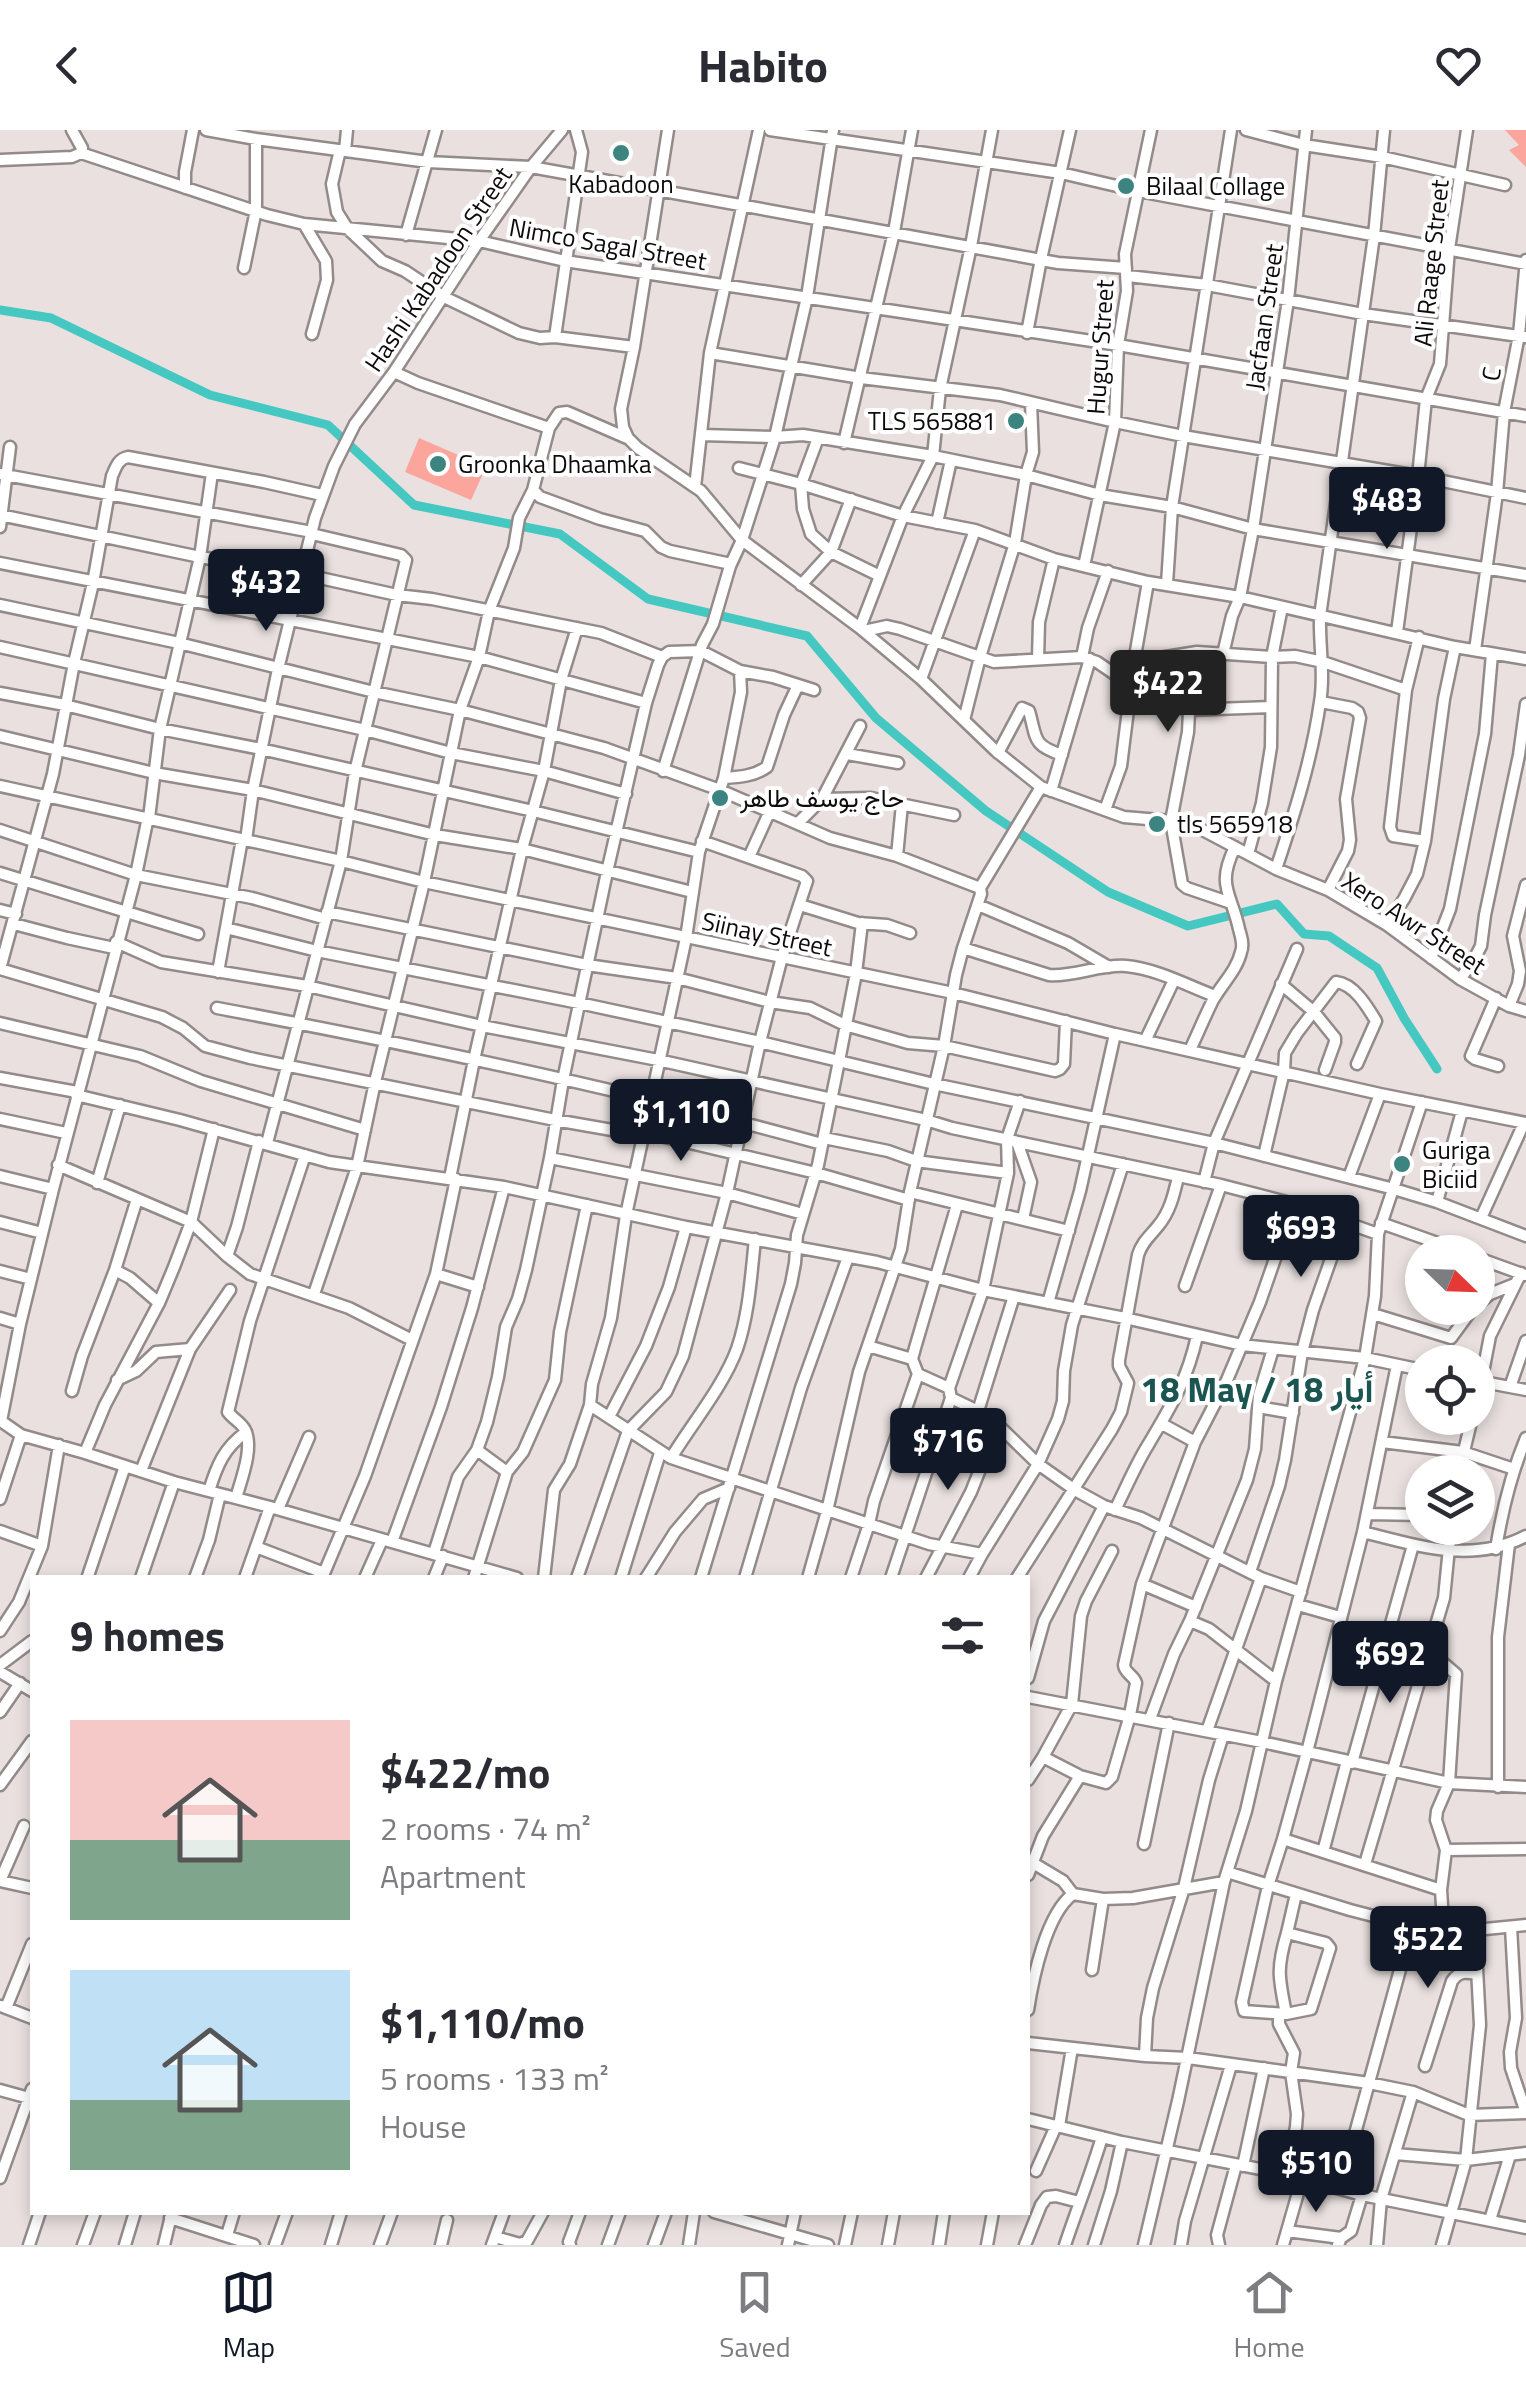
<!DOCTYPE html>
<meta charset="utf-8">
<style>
:root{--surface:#fff;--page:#f7f7f7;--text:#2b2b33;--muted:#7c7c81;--line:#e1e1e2;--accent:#111827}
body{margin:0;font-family:"Titillium Web",Vazirmatn,sans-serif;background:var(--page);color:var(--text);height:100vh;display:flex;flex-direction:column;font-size:38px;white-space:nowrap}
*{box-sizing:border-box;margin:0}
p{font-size:32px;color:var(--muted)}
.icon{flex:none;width:55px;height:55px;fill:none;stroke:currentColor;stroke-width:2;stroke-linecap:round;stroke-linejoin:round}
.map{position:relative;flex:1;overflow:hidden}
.sheet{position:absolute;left:30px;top:1445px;width:1000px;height:640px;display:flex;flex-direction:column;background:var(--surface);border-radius:0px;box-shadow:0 5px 15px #0003}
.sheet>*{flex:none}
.needle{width:65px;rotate:113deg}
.buttons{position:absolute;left:1405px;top:1105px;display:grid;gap:20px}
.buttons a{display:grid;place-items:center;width:90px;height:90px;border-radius:50%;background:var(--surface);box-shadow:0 5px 15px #0003;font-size:50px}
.price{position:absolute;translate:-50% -85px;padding:0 22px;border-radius:10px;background:var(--accent);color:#fff;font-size:32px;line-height:65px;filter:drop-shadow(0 2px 5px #0008)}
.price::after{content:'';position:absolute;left:50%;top:60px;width:30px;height:22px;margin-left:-15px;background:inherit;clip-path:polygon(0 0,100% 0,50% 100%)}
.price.active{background:#222;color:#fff}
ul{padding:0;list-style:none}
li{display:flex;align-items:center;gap:30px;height:250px;padding:0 40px}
li span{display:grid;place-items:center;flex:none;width:280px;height:200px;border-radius:0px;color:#555}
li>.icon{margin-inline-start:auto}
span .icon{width:120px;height:120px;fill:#fffc;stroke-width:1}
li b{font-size:42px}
h2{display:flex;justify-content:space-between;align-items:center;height:120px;padding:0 40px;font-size:42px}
header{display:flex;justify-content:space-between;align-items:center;height:130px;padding:0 40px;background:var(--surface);font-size:45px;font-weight:700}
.menu{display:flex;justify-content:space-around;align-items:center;height:140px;border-top:2px solid var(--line);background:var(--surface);font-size:28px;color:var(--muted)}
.menu a{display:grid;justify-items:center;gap:5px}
.menu .active{color:var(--accent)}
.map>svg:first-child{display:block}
</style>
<header><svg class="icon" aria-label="back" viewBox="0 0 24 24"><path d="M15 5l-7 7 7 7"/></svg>Habito<svg class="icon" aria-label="heart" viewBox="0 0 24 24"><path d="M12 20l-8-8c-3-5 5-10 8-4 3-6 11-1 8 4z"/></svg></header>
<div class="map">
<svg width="1526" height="2115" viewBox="0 0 1526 2115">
<rect width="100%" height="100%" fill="#e9e0df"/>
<path fill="#fba59c" d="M1505,0H1526V37L1509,20L1519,15Z
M419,308L486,337L471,370L405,342Z"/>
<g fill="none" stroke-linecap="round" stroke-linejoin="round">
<path stroke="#44c8c1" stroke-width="9" d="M0,180L51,188L210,265L328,295L414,375L560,404L648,469L807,506L876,588L986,681L1108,762L1188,796L1277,774L1304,804L1329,806L1377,838L1404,888L1437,939"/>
<defs>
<path id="minor" d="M206,0L256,9L428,32L531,37L1058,133L1126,138
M668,0L634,217L621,279L623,297L628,308L638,318L701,361L742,410L860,498L921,549L996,621L1041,657L1124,687L1171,691L1197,697L1276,739L1328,760L1387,795L1460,849L1509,876L1526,881
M770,0L1061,43L1138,61L1526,134
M1246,0L1304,15L1382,27L1505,55
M340,20L332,54L337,82L347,98L382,131L405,141L444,167L519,203L540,208L555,207L634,217
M345,21L347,0
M81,23L267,85L304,94L479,111L565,131L1118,215L1526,286
M0,30L72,27L81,23L82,18L72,0
M185,58V42L193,0
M304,94L326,131L327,150L312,204
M406,105L436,0
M244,138L256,80V9
M1128,146L1207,155L1363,184L1526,207
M1027,203L1041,129L1070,0
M555,207L582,22L576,0
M710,223L861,248L1000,265L1115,292L1183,306L1418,346L1526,368
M394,242L418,253L549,298
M702,305L775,307L803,305L933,326L1026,345L1100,365L1172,377L1253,399L1526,445
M818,308L801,354L803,379L811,404L831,422L880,446
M844,313L894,102L912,0
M739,338L801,354L903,386L975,400L1054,429L1148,452L1240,467L1455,517L1526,529
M0,344L312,402
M695,357L710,223L759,0
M533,360L540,367L600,389L645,401L661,417L670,421L731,434
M0,385L200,427L302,444L397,465L432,469L601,503L662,527
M937,393L951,330
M0,397L10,317
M0,433L479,527L646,573
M1084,436L1115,292L1118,215L1127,161L1125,124L1151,0
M1167,454L1172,377L1231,0
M801,455L831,422L851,369
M0,475L179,513L374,562L460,580L604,618L720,660L830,708L897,726L980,758L981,764L963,818L956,845L944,916L910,1062L901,1119L859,1242L827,1381L808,1448
M860,498L903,386L933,326L940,259L971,116L992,0
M864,501L887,496L900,499L994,532L1082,527L1097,532L1132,556
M1397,502L1418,346L1426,269L1440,234L1449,119L1467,0
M1419,507L1406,560L1390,697L1393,706L1425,711
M0,517L365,600L451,623L544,641L626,664
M1475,520L1497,363L1504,282L1519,205L1526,130
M1192,523L1188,602L1171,691L1182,754L1187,758L1231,773
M1223,524L1232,486L1240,467L1253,399L1288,170L1306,0
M1082,527L1088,498L1108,441
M1038,529L1039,492L1054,429
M1134,532L1197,522L1272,527L1295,526L1323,532L1406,560
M921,549L975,400
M0,563L65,575L160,599L261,619L533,681L699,722
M1131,566L1189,580L1271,577
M1321,572L1352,578L1358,582L1360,588L1346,669L1350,710L1348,721L1328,760
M964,590L980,527L1015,413L1026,345L1033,322L1031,273
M0,606L154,643L253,660L435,705L522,719L692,762
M998,623L1022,578L1029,581C1037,609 1032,615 1062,625
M847,624L898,633
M663,641L702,515L713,494L730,436L742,410L775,307L807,167L833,0
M724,648C740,647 754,646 767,637L784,585L798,555
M0,656L341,731L424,752L953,863L1115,904L1380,964L1526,993
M1051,661L1090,529
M822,669L871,668L954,685
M1105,680L1121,636L1134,532L1148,452
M149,688L160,599L200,427L212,343
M798,693L822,669L860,596
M0,700L136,745L252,768L326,789
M246,710L253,660L278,539L315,388L334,336L355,294L394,242L479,111L531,37L562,0
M1248,724L1262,673L1271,617L1272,527L1282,477
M897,726L902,674
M749,727L769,683
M1276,739C1294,685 1312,629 1320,572C1325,544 1319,515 1320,486L1374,106L1384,0
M0,743L198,804
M980,758L1041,657
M800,775L858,793L887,795L910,803
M978,775L1068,813L1109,837
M0,780L16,784
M327,782L587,835L677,848L770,872L810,878L845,895L908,913L944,916L1055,941L1060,939L1064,934L1066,891
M14,794L67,808L114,818
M1387,795L1404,769L1417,744L1425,711L1444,569L1455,517
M226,798L317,821L579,873L760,912L934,954L1214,1013L1394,1059L1437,1072L1526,1106
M116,812L161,832L307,856L482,896L658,930L926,990L952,998L1221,1055L1294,1074L1378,1104
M963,818L1049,845C1074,847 1100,834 1126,836C1157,839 1186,855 1215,866
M1431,828L1450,779L1485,604L1492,524
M0,839L162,887L183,898L205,916L250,928L555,990L612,1000L644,1002L816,1043L909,1070
M0,839L53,644L74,533L93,453L112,346C116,337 118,329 128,327L264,352L322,365
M218,842L242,709
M1460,849L1472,833L1481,816L1485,785L1519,625L1526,574
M1281,854L1314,882L1335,908V912L1325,940
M1496,868L1471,926L1475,929L1498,936
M1509,876L1518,854L1520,841L1513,806L1526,755
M217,878C420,916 623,959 822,1014
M0,893L140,926L201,951L365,1000
M1146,909L1174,850
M1190,920C1198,903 1205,886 1213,870C1222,854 1237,840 1241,822C1244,815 1241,806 1239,799C1231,762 1216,756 1235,717
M0,948L77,962
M76,965L180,990L329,1032L504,1057L686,1097L877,1132L983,1160L1125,1188L1242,1215L1365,1228L1422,1240
M0,989L66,1003
M824,1008L888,1021L916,1031L1008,1043
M1017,1012L1031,1052L1023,1089
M267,1013L341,731L355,642L406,430L401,425L312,404
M1264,1026L1284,941L1285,923L1297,903L1336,852C1354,854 1367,876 1376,891L1357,934
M550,1028L727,1063L803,1084
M58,1035L191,1092L227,1126L250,1144L349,1178L412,1210
M0,1046L53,1059
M1349,1047L1380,964
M450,1048L474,930L522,719L544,641L561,550L577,498
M1204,1052L1214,1013L1297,819
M97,1053L120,975
M910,1062L1069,1101
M1437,1072L1462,981
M1481,1088L1524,993
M0,1092L42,1103
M1381,1093L1463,1122
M227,1126L237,1097L259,1011
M1478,1128L1525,1145
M115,1140L130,1148L159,1173
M0,1141L31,1149
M436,1144L478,1157
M1185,1156L1221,1055
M314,1164L357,1037L375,952L424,752L460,580L479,527L489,481L514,418L519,388L533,360L549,298L559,283L567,282L627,308
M1014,1166L978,1281L997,1294L1038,1334L1075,1360L1104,1376L1141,1388L1261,1448L1301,1462
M1048,1173L1080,1061L1115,904
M1478,1174L1490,1164L1515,1154
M1373,1184L1451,1208L1473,1178
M0,1188L20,1194
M868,1216L912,1229
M918,1244L949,1258
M117,1250L136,1241L156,1222L190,1219
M1478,1251L1526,1260
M1510,1257L1526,1211
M72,1261L82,1226L115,1140L137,1069
M951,1268L978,1281
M1478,1268L1490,1206L1521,1143
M590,1275L671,1328L929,1414L982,1424
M1258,1277L1293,1283
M609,1287L646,1216L669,1157L686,1097
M1,1291L20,1194L53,1059L136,745L148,687
M1,1291L21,1305L85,1323L174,1352L270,1377L517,1448
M1162,1294L1195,1312
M1382,1312L1463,1322L1514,1339
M85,1323L105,1275L159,1173L174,1137L191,1092L214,999
M671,1328C691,1295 724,1255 737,1219C749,1184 751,1146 755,1109
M141,1341L190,1219L230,1160
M507,1342L523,1322L555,1250L560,1202L587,1075
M1459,1342L1472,1288
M209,1361C217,1335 224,1318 246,1302
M236,1368C241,1350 254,1318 245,1300C242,1293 232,1288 228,1282L250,1191L305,1025
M0,1369L21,1305
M278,1379L309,1307
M1115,1380C1126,1358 1135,1336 1148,1315C1171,1276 1187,1251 1197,1206
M1367,1384L1422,1385
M0,1401L42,1416
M1363,1402C1419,1416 1472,1434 1526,1406
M392,1412L441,1277L472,1178L504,1057
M256,1417L324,1443
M1496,1419C1502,1381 1511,1344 1526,1308
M434,1423L458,1347L477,1320L487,1292L498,1247L506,1197L518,1169L526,1140L550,1028L563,950L607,742L646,573L658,535L662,527L669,522L701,521L740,541L773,547L814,560
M1250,1442L1279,1356L1285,1330L1302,1222L1313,1180L1344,1092
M88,1446L125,1336
M141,1448L174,1352
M195,1448L209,1410L220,1364
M245,1448L270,1377
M322,1448L365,1346L436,1144L456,1049
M365,1448L382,1410
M434,1448L443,1426
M474,1448L507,1342L477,1320
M544,1448L554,1360L570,1334L590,1275L592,1254L611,1188L626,1085L686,808L699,722L724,648L741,562L740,541
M577,1448L628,1301L666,1262L683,1226L727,1063L760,912L782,827L807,751L802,746L702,711
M621,1448L660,1323
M646,1448L675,1402L703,1369L729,1358
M701,1448L791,1154L795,1133L797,1105L818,1035L839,931L856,843L862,793
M745,1448L801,1258L848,1127
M851,1448L869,1394L874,1371L918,1244L912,1229L915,1218L957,1075
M891,1448L951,1268L949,1258L983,1160L1008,1043L1007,1009L1020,971
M926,1448L971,1362L983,1332L1004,1301
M969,1448L982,1424L1038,1334L1058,1289L1063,1271L1064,1241L1072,1195L1123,1034
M1017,1448L1112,1299L1121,1282L1128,1253L1119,1236V1230L1138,1125C1142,1112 1150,1106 1158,1096C1170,1082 1174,1064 1178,1047
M1142,1454L1196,1477
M1298,1475L1340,1487
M1190,1491L1209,1499L1276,1551
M1391,1499L1435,1526L1456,1544L1449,1653L1437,1681L1436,1690L1446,1720L1441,1760L1443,1791
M0,1501L19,1472L42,1416L59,1315
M0,1535L32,1511
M0,1542L32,1561
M1028,1548L1044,1491L1104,1376
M1028,1567L1262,1612L1449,1653L1526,1657
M0,1582L20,1553
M1150,1589L1174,1524L1190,1491L1247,1350L1255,1319L1259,1265L1273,1219
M1207,1601L1261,1448
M1043,1627L1080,1646L1106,1653L1112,1647L1130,1585L1136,1553C1134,1545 1125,1544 1124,1535L1142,1454L1195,1312L1227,1250L1260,1172L1294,1074
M1352,1633L1413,1415
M1028,1650L1043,1627L1072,1574L1081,1486L1086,1471L1112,1421
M0,1655L32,1611
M1498,1657V1507L1509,1414
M1283,1709L1441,1760
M1144,1714L1169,1593
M1446,1720L1526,1719
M1323,1722L1347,1631
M1033,1733L1063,1751L1073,1764
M1365,1734L1444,1468L1451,1398
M1227,1742L1350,1780L1412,1796L1443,1791L1475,1800L1526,1795
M1028,1745L1043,1706L1080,1646
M0,1751L24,1696
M0,1751L32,1758
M1287,1803L1296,1764
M1092,1840L1103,1769
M1,1876L32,1888
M6,1878L32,1814
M1028,1880C1033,1848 1046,1784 1073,1764L1103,1769L1133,1768L1224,1752
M1279,1884V1894L1294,1923L1291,1942L1297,1984L1296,1997L1286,2044
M1286,1884C1279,1848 1276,1840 1287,1803L1326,1813L1330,1818L1311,1879L1286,1884L1244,1881L1242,1872L1268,1756L1283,1709L1307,1622L1363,1402L1397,1235
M1028,1913L1145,1926L1188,1928L1369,1953L1413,1962L1469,1985L1526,1983L1511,1938L1510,1922L1516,1888L1511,1797
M1145,1926L1147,1888L1153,1858L1184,1758L1209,1650L1223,1605
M1425,1936L1452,1851C1459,1841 1465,1842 1477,1844
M0,1960L29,1968
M1028,1989L1122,2012L1286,2044L1362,2065L1526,2098
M1059,1996L1072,1918
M1395,2024L1466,2030L1526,2023
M1243,2036L1264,1938
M1036,2041L1056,1996
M0,2048L32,1959
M1340,2058L1412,1796
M714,2082L828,2115
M170,2088L254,2115
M1490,2090L1510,2025
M1287,2101L1341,2108
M227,2105L234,2082
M495,2107L520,2114L527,2111L543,2082
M29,2115L40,2082
M83,2115L95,2082
M125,2115L135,2082
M164,2115L172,2082
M275,2115L287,2082
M331,2115L341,2082
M380,2115L392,2082
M441,2115L447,2090
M492,2115L504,2082
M570,2115L569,2112L580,2082
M608,2115L620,2082
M654,2115L666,2082
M689,2115L694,2082
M788,2115L795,2082
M845,2115L852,2082
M888,2115L894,2082
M939,2115L944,2082
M987,2115L993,2082
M1025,2115L1041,2075L1047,2067L1056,2066L1079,2072
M1065,2115C1077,2079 1091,2044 1102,2007
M1094,2115L1111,2061L1122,2012
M1144,2115L1178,1971L1224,1752L1246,1681L1276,1551L1365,1228L1375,1166L1378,1104L1422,972
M1181,2115L1185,2091L1231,1935
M1219,2115L1217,2105L1236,2035
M1283,2115L1302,2049
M1338,2115L1341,2108L1351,2101L1362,2065
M1377,2115L1381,2069L1413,1962
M1442,2115L1466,2030L1480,1895L1475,1800"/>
</defs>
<use href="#minor" stroke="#938b8a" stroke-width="15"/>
<use href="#minor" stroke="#fff" stroke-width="10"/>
</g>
<g fill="#3c847f" stroke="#fff" stroke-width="4">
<circle cx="621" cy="23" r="10"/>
<circle cx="1126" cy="56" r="10"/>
<circle cx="1016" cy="291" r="10"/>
<circle cx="438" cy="334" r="10"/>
<circle cx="720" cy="668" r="10"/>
<circle cx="1157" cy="694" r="10"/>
<circle cx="1402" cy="1034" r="10"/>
</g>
<g text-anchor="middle" stroke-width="8" stroke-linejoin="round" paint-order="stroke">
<g font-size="25" fill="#0d0a0a" stroke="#fff" text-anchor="start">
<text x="621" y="63" text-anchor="middle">Kabadoon</text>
<text x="1146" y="65">Bilaal Collage</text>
<text x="996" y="300" text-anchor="end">TLS 565881</text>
<text x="458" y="343">Groonka Dhaamka</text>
<text x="740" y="677">حاج يوسف طاهر</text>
<text x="1177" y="703">tls 565918</text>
<text x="1422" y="1029">Guriga<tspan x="1422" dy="29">Biciid</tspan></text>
</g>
<g font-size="25" fill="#0d0a0a" stroke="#fff">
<text transform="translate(608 114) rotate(10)" y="9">Nimco Sagal Street</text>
<text transform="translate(1431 133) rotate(-84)" y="9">Ali Raage Street</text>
<text transform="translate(438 139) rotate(-56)" y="9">Hashi Kabadoon Street</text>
<text transform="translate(1264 187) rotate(-82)" y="9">Jacfaan Street</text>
<text transform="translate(1100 217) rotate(-86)" y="9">Hugur Street</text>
<text transform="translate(1491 244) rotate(-80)" y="9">C</text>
<text transform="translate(1414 793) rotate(33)" y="9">Xero Awr Street</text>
<text transform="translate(767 804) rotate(12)" y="9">Siinay Street</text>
</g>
<g font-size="35" font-weight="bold" fill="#1a5552" stroke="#fff">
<text x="1257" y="1272">18 May / 18 أيار</text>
</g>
</g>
</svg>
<div class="buttons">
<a><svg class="needle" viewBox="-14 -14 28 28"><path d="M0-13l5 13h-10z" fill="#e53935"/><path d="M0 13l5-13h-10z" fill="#7c7c81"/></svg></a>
<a><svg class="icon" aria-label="locate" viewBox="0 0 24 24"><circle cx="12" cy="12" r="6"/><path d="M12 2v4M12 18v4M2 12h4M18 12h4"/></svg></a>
<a><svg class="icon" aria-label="layers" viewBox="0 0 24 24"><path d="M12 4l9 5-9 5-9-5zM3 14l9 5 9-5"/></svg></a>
</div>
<b class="price" style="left:1387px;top:422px">$483</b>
<b class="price" style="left:266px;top:504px">$432</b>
<b class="price active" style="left:1168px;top:605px">$422</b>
<b class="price" style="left:681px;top:1034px">$1,110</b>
<b class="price" style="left:1301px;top:1150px">$693</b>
<b class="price" style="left:948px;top:1363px">$716</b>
<b class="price" style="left:1390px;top:1576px">$692</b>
<b class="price" style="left:1428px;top:1861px">$522</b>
<b class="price" style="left:1316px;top:2085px">$510</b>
<section class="sheet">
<h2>9 homes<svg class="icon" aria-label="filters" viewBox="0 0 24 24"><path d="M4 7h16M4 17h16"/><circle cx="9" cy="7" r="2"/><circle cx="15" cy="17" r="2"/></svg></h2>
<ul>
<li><span style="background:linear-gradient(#f6c9c9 60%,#7fa58c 0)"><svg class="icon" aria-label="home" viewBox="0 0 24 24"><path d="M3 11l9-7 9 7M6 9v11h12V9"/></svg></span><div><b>$422/mo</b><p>2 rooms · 74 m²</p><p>Apartment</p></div></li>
<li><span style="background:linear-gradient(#bfe0f5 65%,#7fa58c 0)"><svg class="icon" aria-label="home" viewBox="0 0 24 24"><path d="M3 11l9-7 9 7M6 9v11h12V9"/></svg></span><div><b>$1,110/mo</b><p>5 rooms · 133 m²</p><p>House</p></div></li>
</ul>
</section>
</div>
<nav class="menu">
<a class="active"><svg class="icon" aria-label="map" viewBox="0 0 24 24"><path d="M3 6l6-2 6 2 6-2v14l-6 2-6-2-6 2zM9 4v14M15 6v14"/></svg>Map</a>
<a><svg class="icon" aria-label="saved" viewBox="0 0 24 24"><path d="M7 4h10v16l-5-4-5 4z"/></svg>Saved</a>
<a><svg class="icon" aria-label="home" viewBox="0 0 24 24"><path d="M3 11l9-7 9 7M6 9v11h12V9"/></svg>Home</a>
</nav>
